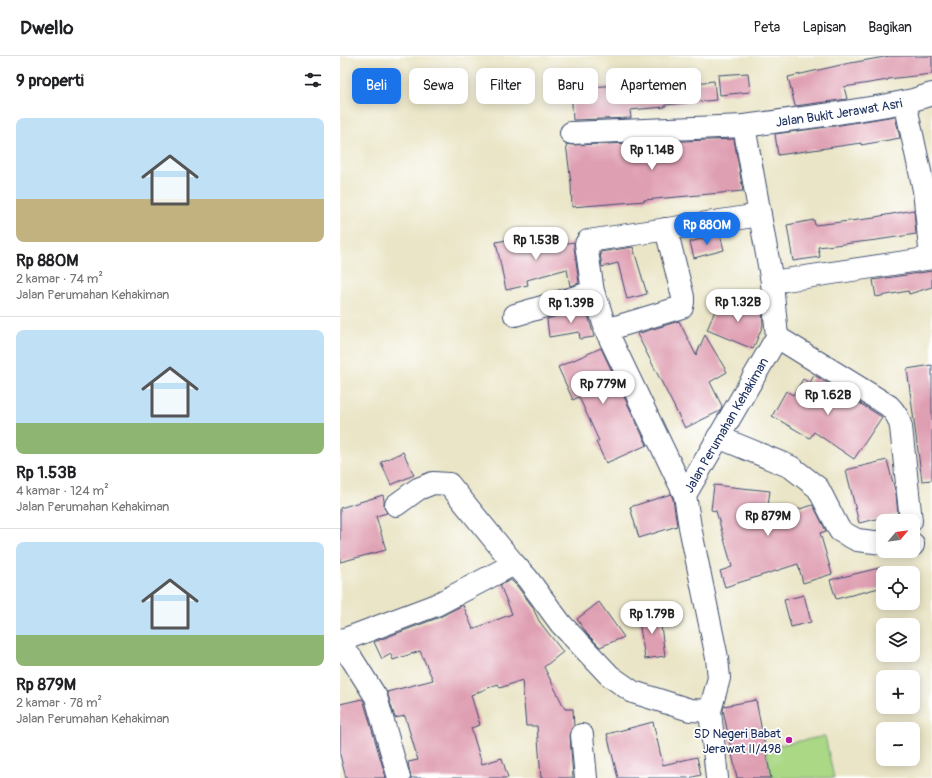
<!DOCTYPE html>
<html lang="id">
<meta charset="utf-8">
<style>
:root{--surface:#fff;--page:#f6f6f6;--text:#202124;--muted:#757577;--line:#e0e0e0;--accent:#1a73e8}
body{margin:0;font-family:Pangolin,sans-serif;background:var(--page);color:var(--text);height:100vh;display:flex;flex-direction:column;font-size:15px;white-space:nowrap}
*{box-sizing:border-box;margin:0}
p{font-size:13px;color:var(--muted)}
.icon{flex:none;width:22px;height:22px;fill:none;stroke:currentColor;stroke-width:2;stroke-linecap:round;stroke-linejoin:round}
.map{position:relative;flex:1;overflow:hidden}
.panel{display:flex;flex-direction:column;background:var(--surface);width:340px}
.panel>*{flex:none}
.hud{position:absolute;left:12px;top:12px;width:380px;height:36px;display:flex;gap:8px}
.needle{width:26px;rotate:61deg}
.tools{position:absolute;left:536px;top:458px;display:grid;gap:8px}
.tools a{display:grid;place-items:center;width:44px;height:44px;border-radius:8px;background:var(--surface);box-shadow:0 2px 10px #0003;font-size:20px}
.price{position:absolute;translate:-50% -34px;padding:0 9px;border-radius:14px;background:#fff;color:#222;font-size:13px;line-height:26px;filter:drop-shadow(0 1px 2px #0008)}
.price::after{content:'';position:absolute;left:50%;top:24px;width:12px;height:9px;margin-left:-6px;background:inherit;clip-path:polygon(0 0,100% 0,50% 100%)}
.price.current{background:var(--accent);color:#fff}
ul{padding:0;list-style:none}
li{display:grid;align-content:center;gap:8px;height:212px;padding:0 16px}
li+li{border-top:1px solid var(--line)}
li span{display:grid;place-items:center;height:124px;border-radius:8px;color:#555}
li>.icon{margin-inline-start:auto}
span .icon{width:72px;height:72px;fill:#fffc;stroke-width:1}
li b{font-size:17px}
h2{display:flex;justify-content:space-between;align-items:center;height:48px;padding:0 16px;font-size:17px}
.chip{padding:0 14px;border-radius:8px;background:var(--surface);box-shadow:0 2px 10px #0003;font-size:14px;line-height:36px}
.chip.current{background:var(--accent);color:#fff}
header{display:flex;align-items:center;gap:24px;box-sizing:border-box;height:56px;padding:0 20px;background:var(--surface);border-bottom:1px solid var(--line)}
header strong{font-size:19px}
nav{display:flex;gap:22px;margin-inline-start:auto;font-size:14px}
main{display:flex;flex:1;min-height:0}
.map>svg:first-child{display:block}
</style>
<header>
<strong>Dwello</strong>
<nav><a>Peta</a><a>Lapisan</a><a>Bagikan</a></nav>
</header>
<main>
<section class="panel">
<h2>9 properti<svg class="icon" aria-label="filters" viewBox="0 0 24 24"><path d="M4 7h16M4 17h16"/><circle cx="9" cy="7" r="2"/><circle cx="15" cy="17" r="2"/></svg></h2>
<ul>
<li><span style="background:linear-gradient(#bfe0f5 65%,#c2b280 0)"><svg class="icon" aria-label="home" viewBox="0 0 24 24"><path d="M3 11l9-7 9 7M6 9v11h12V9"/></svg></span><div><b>Rp 880M</b><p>2 kamar · 74 m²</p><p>Jalan Perumahan Kehakiman</p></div></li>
<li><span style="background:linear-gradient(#bfe0f5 75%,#8fb573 0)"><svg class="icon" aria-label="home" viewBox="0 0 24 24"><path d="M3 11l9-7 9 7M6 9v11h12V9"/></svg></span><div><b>Rp 1.53B</b><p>4 kamar · 124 m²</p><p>Jalan Perumahan Kehakiman</p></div></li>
<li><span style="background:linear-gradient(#bfe0f5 75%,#8fb573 0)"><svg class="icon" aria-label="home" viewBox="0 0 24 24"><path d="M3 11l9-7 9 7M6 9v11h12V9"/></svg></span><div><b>Rp 879M</b><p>2 kamar · 78 m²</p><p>Jalan Perumahan Kehakiman</p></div></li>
</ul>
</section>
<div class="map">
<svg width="592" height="722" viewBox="0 0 592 722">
<rect width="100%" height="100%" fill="#fff"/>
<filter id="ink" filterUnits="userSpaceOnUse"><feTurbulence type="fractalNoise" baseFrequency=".025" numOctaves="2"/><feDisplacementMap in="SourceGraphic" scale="8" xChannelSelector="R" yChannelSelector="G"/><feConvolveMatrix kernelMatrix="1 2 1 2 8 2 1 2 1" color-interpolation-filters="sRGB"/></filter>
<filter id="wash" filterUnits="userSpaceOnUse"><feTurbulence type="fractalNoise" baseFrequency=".012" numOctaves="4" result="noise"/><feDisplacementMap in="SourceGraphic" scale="16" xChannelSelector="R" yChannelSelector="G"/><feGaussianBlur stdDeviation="0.9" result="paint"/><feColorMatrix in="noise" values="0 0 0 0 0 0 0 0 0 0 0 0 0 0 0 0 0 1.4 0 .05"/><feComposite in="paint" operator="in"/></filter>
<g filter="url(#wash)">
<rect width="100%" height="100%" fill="#eae5c6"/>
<path fill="#aad885" stroke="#628472" d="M485,680L494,722H431L425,692Z"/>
<g id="blocks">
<path fill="#df9fb2" d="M550,0H592V18L548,23V24L504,31L507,43L455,50L448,21L505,8Z
M408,17L410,36L380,39L378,19Z
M374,25L376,44L325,49V51L290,54L291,62L233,64L231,32L282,29L323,26V30Z
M555,60L560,82L521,89V87L438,99L435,78L494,70Z
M394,83L403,135L304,144L305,145L232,151L231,127L226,88L232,89L293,87V88L318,86Z
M574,154L576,178L537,184L478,191L480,201L453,205L447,169L474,164L475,169L535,162V161Z
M380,178L384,194L354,202L350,186Z
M215,181L217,189L234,186V190L239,227L230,230L227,213L187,224L188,229L166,234L156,186L178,182L180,191Z
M293,191L307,238L287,243L278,207L262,211L260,196Z
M592,215V231L569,238L568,235L536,241L533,224Z
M399,244L422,254L423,269L413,293L367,274L379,245L396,252Z
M246,251L254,281L240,283L239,276L209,281L207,263Z
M339,265L356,299L365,279L387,316L370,326L382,350L380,355L345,372L297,278Z
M261,292L307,389L266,407L256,386L259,385L239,341L233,344L218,311Z
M592,309V424L582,425L567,313Z
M474,319L542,361L514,403L474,376L470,382L432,360L446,335L453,339L463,323L470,327Z
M63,396L74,419L51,429L41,406Z
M547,404L556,438L558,458L519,467L506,414Z
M374,429L430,435L426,463L473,449L486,475L480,477L492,518L463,527L458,508L385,531L380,515L392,511L376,455L371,454Z
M331,438L333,443L337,470L299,482L290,451Z
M43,439L44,445V451L47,457L36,460L46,494L0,506V452Z
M543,511V531L496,543L490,524Z
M171,524L177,530L192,550L199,565L223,596L204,611L225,653H233L234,670L231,674L230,680L233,722H201L197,670H186L182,624L160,632L158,628L131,639L140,669L131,672L142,708L162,702L168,722H71L68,706L78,704L65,660L55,662L47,636L93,624L80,595L53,604L51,598L42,603L34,586L100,561L123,549L133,573L172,558L160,529Z
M464,539L471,566L451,571L444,544Z
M259,546L284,581L260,591L247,578L237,563Z
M319,555L325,600L305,603L298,558Z
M22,643L24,646L46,722H6L0,699V648Z
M416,644L431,722H397L383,654L384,650Z
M313,666L323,709L357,701L361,719L349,722H278L267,678Z"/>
</g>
</g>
<g filter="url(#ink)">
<use href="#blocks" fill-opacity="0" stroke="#3a4a6e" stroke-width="1"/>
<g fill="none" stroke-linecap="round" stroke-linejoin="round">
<defs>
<g id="minor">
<path d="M565,46L584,134L591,202"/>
<path id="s1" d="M231,77L404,70L492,58L548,49L573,44L592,38"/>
<path d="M432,226L592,202"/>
<path d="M253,236L246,188L248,185L420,159"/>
<path d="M175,259L253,236L258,248L266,274L345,439"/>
<path d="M266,274L342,251L343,246V241L326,173"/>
<path d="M437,281L549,350C556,357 559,362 561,371L571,465"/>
<path d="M378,381L451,411L478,432L500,475L517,484L543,487"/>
<path d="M56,449L78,433L93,427L109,428L174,508L187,522L221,568L270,620L293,636L350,654L370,655"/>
<path d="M573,488V489"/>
<path d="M0,585L96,549L174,508"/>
<path d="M0,589L12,603L36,641L59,722"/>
<path d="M242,679L246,722"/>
<path id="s2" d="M377,722L370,655L379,622L377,602L350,471L345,439L437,281L432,226L404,70"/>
</g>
</defs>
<use href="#minor" stroke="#3a4a6e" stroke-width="24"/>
<use href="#minor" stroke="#fff" stroke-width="22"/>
</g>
</g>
<circle fill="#b5179e" stroke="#fff" stroke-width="1.5" cx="449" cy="684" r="4"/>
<g text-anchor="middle" stroke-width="3.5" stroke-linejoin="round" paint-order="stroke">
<g font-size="13" fill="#1b2f5e" stroke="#fff">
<text dy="5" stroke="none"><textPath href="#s1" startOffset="269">Jalan Bukit Jerawat Asri</textPath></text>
<text dy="5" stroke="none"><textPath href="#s2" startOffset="369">Jalan Perumahan Kehakiman</textPath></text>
</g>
<g font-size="13" fill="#1b2f5e" stroke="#fff" text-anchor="end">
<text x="441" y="682">SD Negeri Babat<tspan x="441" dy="15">Jerawat II/498</tspan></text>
</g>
</g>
</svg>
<div class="tools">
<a><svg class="needle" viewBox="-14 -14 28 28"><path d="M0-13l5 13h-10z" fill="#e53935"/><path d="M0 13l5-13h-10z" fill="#757577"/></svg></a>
<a><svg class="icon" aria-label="locate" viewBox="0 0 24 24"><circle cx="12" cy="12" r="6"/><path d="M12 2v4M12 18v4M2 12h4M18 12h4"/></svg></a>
<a><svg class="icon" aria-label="layers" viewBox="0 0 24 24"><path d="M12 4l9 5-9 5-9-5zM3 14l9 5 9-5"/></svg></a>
<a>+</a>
<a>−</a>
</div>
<b class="price" style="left:312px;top:115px">Rp 1.14B</b>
<b class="price current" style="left:367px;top:190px">Rp 880M</b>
<b class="price" style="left:196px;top:205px">Rp 1.53B</b>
<b class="price" style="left:398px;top:267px">Rp 1.32B</b>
<b class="price" style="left:231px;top:268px">Rp 1.39B</b>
<b class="price" style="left:263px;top:349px">Rp 779M</b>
<b class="price" style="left:488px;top:360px">Rp 1.62B</b>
<b class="price" style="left:428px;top:481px">Rp 879M</b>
<b class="price" style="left:312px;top:579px">Rp 1.79B</b>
<div class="hud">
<a class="chip current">Beli</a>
<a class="chip">Sewa</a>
<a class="chip">Filter</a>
<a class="chip">Baru</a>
<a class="chip">Apartemen</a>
</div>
</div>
</main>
